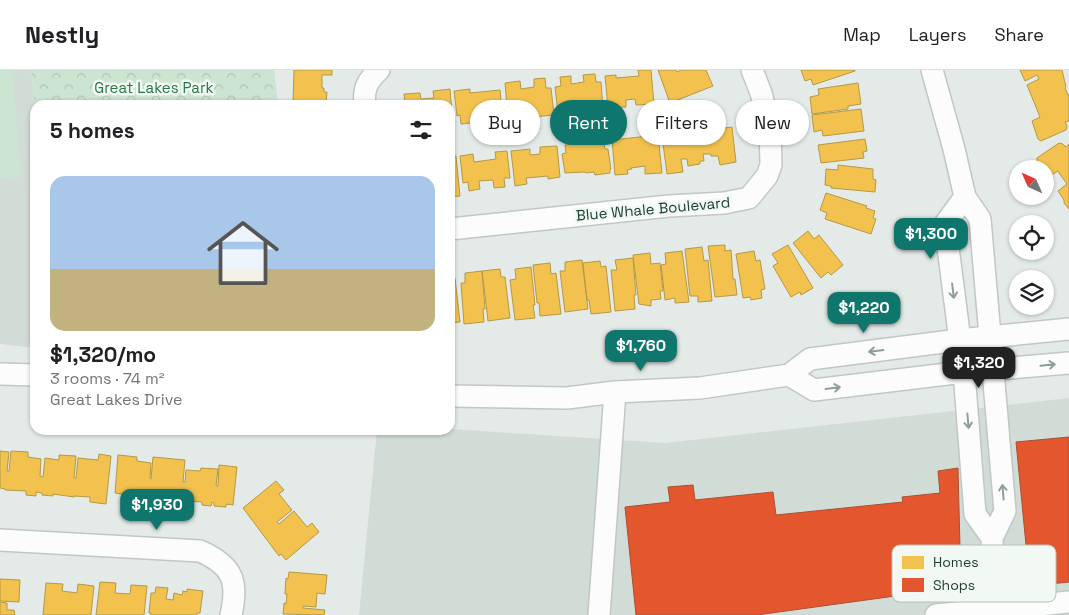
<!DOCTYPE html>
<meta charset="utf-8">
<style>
:root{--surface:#fff;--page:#f6f6f6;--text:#202124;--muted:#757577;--line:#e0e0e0;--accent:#0f766e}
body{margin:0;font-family:"Space Grotesk",sans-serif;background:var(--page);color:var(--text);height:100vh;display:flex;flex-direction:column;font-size:19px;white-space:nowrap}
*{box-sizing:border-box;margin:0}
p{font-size:16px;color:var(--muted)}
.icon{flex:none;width:28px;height:28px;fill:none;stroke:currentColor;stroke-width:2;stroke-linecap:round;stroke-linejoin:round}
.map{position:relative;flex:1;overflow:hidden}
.drawer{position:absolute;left:30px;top:30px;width:425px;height:335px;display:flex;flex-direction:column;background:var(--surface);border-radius:15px;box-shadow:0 1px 4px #0004}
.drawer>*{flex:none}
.guide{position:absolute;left:470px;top:30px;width:475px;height:45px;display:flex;gap:10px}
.needle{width:32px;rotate:315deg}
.fabs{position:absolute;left:1009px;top:90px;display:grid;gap:10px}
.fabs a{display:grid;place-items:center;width:45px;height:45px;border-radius:50%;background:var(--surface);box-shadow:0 1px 4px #0004;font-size:25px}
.price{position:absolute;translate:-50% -42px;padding:0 11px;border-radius:10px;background:var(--accent);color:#fff;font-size:16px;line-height:32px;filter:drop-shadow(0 1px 2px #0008)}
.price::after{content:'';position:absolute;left:50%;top:30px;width:15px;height:11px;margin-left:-8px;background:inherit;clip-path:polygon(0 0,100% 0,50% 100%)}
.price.on{background:#222;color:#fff}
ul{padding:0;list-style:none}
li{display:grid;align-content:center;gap:10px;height:265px;padding:0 20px}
li span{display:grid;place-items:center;height:155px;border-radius:15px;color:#555}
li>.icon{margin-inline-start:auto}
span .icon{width:90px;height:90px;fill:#fffc;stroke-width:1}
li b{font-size:21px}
h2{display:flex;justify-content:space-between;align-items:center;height:60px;padding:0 20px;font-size:21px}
.chip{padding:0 18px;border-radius:22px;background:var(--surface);box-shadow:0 1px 4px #0004;font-size:18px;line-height:45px}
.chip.on{background:var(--accent);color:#fff}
header{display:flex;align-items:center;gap:30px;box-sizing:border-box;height:70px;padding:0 25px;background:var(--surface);border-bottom:1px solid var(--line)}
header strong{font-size:24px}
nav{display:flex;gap:28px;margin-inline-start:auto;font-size:18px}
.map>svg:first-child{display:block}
</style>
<header>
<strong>Nestly</strong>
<nav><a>Map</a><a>Layers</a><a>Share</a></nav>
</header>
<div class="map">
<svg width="1069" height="545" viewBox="0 0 1069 545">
<defs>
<pattern id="forest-crowns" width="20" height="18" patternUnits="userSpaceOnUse" patternTransform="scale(1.25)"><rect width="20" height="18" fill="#cce4d2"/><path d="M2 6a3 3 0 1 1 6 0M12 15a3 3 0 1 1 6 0" fill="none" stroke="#afc5b5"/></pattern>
</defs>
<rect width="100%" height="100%" fill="#e4eae7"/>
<path fill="#d2dcd7" d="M0,0H31L35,37V278L0,274Z
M1069,328V545H359L377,360L450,359L665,373Z"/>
<path fill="url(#forest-crowns)" d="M31,0H274L278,35H35V37Z"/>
<path fill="#cce4d2" d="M0,0H12L21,106L0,108Z"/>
<path fill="#f2c14e" stroke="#b39a46" d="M294,0H332V5H322V18H324V22H327L326,34L293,33Z
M638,0H651L654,34L636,35L635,29L626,30V37L608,38L605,6L616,5V8L639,6Z
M658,0H676L677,2L681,0H706L713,16L670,33Z
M801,0H855V1L813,15L811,9L805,11Z
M1020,0H1062L1066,17L1065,18L1068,25H1069V51L1065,52L1067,56L1066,60L1041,71L1038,69L1032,51L1040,47L1027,15L1039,9L1037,5L1025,11Z
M595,4L596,12H601L603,38L591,40V32L569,35L570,42L558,43L555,17L561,16L560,7L571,6V14L584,12L583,5Z
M545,8L546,18H551L554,45L533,47L532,39L528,40L529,48L508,50L505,13L520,11L521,19L534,17V9Z
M858,13L861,34L848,36V39L812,44L810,27L819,25L818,19Z
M450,19L453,55H450V35H405L404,24L420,23L421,29L434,28L433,21Z
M470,19V23L500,20L502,41L499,42L500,50L461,54L460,45L457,46L454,21Z
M861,39L864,61L823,66L822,60L814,62L812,45Z
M732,57L736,92L720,95L718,86H711V84H703L704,91H700V94L688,96L687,89H681L683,102L667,104L662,66L683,64L684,70H686L685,64L703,61L704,68L709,67L708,60Z
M658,65L662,103L645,104V96L631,98L632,99L627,100L628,104L615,105L612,70Z
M865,69L867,81L863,82L864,88L821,93L818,75Z
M603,70L605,79H608L611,99H610V103L595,105L594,102L586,103L585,102L565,103L562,84L566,83L565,75Z
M1059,73L1063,74L1066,77L1069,74V139L1064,133V130L1058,121L1067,114L1059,103L1058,101L1050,106L1045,99H1042L1037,92V88Z
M557,76L560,107L548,109V106L526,108L527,114L515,116L511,81L530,79V85L540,84V77Z
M507,81L510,108H504L505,117L494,118L493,110L479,111L480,119L469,121L468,112L463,113L460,86L473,84L474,92L496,89L495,82Z
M456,86L460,126L450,127V87Z
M838,95L873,99V109L876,110L875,122L831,118V116L825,115L826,99L838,100Z
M826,123L867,136L866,138L875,141L873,148L876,149L871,164L825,149L827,143L820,140Z
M808,161L814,169L819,165L843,195L831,205L828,202L821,208L793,173Z
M725,175V181L731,180L733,209H735L737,225L715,227L708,176Z
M788,175L813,218L801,225L800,222L791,227L773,196L778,193L772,184Z
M702,177L704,191L708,190L712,231L698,232V226H690L685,179Z
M682,181L689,232L675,233V228L665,230L661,195L666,194L665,183Z
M754,181L756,191L760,190L765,219L761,220L762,228L751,230L750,227L743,228L736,184Z
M650,183L651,194L660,193L663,221H660L661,229L651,230V236L639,234L633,185Z
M633,188L636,225H634L635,239L615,241L611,200H617L615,190Z
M582,190L588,239L565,242L560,201H565V192Z
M600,191L601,197L606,196L611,242L591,244L589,230H587L583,193Z
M550,193L551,204L556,203L561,244L540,246L539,233H537L533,195Z
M531,197L535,235H533L535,248L515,250L510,210L516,209L515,199Z
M500,199L501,207H505L510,248L488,251L482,201Z
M482,201L485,239H483L484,252L464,254L461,213H465V203Z
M450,208H455L460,252L450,253Z
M0,381L9,382L7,401H9L11,381L28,382V387L41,389L40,406L43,407L45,388L59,390V385L76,386L74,408H76L78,388L98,390L99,384L111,386L106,434L90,432V427L74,426V427L53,424V426L42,425V423L36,422V426L26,425V421L5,420V419L0,418Z
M118,385L137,387V391L151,393L150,408L151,409L153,387L185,390L183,412H185L186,400L200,401L201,398L218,399L216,416H218L219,395L237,397L233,435L226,434V437L214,436V433L212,432L211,436L202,435V432L147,428L145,426V429L135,428V425H134L133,427L122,426V424L115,423Z
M276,411L284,420L279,424L292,440L277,452L279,454L294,441L307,457L312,453L319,462L286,490L281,484L279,486L243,438Z
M289,502L327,505L325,524L317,523L316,537L303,536V538L325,540L324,545L283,544L284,533L286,534L287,524H285L286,508L288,509Z
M0,509L20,510L19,532L0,531Z
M100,512L116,513L115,523L130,524L131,515L147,516L144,545H96Z
M46,513L63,514L62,521L77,523L78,514L94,516L91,545H43Z
M156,517L168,518L166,529L173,530L174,523L182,525L183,521L187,522V519L203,521L200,543H197V545H151V543H149L151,523H155Z
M0,532L7,533V540H14L15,545H0Z"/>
<path fill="#e4572e" stroke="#aa5030" d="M1069,367V512L1030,516L1016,372Z
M958,398L961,517L757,545H636L625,437L670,432L668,417L693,415L695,430L773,422L776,445L903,432L902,427L940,423L938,401Z"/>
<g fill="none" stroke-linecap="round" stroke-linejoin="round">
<defs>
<path id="minor" d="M932,0L954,79L965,127L980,149L1005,441L992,468L994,545
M365,35C363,19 367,11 379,0
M965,127L945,154L964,302L975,444L992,468
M450,159L669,136L724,133L749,128L767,106L771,95L770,58L761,23L752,0
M0,304L35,305
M789,305L814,320L964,302L1069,293
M450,326L567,328L615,322L700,318L789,305L810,289L959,270L1069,259
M0,470L200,481C232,495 239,511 231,545
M599,545L615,322
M936,545L1069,532"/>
</defs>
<use href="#minor" stroke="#c1c7c4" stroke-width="24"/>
<use href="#minor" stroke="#fbfcfb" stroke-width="21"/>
</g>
<defs><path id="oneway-shaft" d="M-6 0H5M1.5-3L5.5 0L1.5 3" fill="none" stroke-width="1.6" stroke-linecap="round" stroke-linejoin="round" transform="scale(1.25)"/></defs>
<g stroke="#8e9e98">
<use href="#oneway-shaft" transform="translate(953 221) rotate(83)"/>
<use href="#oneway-shaft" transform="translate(876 281) rotate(173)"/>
<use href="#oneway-shaft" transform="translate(1048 295) rotate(-6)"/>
<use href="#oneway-shaft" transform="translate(833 318) rotate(-7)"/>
<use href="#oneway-shaft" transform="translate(968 351) rotate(85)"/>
<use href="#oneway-shaft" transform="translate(1003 422) rotate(-95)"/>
</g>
<g text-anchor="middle" stroke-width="5" stroke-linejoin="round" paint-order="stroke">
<g font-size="15" fill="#287842" stroke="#f2f9f5">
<text x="154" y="23">Great Lakes Park</text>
</g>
<g font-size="15" fill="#213f35" stroke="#f2f9f5">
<text transform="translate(653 139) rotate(-5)" y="5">Blue Whale Boulevard</text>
</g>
</g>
<rect x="892" y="475" width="164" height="57" rx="8" fill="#f2f9f5" stroke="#b3c1bb" stroke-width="1"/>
<rect x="902" y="486" width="22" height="13" fill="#f2c14e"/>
<rect x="902" y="508" width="22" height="14" fill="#e4572e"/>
<g font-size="14" fill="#213f35">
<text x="933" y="497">Homes</text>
<text x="933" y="520">Shops</text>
</g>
</svg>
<div class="fabs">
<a><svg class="needle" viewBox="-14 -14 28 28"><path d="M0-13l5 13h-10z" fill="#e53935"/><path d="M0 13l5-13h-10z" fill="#757577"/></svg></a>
<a><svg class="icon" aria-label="locate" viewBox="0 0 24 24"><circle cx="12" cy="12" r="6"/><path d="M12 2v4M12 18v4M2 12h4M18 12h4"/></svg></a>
<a><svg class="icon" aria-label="layers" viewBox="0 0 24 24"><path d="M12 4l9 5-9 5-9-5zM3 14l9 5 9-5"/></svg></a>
</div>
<b class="price" style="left:931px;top:190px">$1,300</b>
<b class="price" style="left:864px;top:264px">$1,220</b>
<b class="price" style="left:641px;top:302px">$1,760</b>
<b class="price on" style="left:979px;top:319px">$1,320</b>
<b class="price" style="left:157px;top:461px">$1,930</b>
<div class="guide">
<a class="chip">Buy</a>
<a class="chip on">Rent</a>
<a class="chip">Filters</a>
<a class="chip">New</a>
</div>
<section class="drawer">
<h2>5 homes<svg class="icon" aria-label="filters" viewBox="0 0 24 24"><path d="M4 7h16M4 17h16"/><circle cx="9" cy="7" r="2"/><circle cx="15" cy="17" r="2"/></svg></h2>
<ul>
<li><span style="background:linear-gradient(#a9c7e8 60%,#c2b280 0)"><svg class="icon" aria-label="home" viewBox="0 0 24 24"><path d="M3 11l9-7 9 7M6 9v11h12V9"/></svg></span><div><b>$1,320/mo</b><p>3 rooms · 74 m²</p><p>Great Lakes Drive</p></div></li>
</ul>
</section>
</div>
